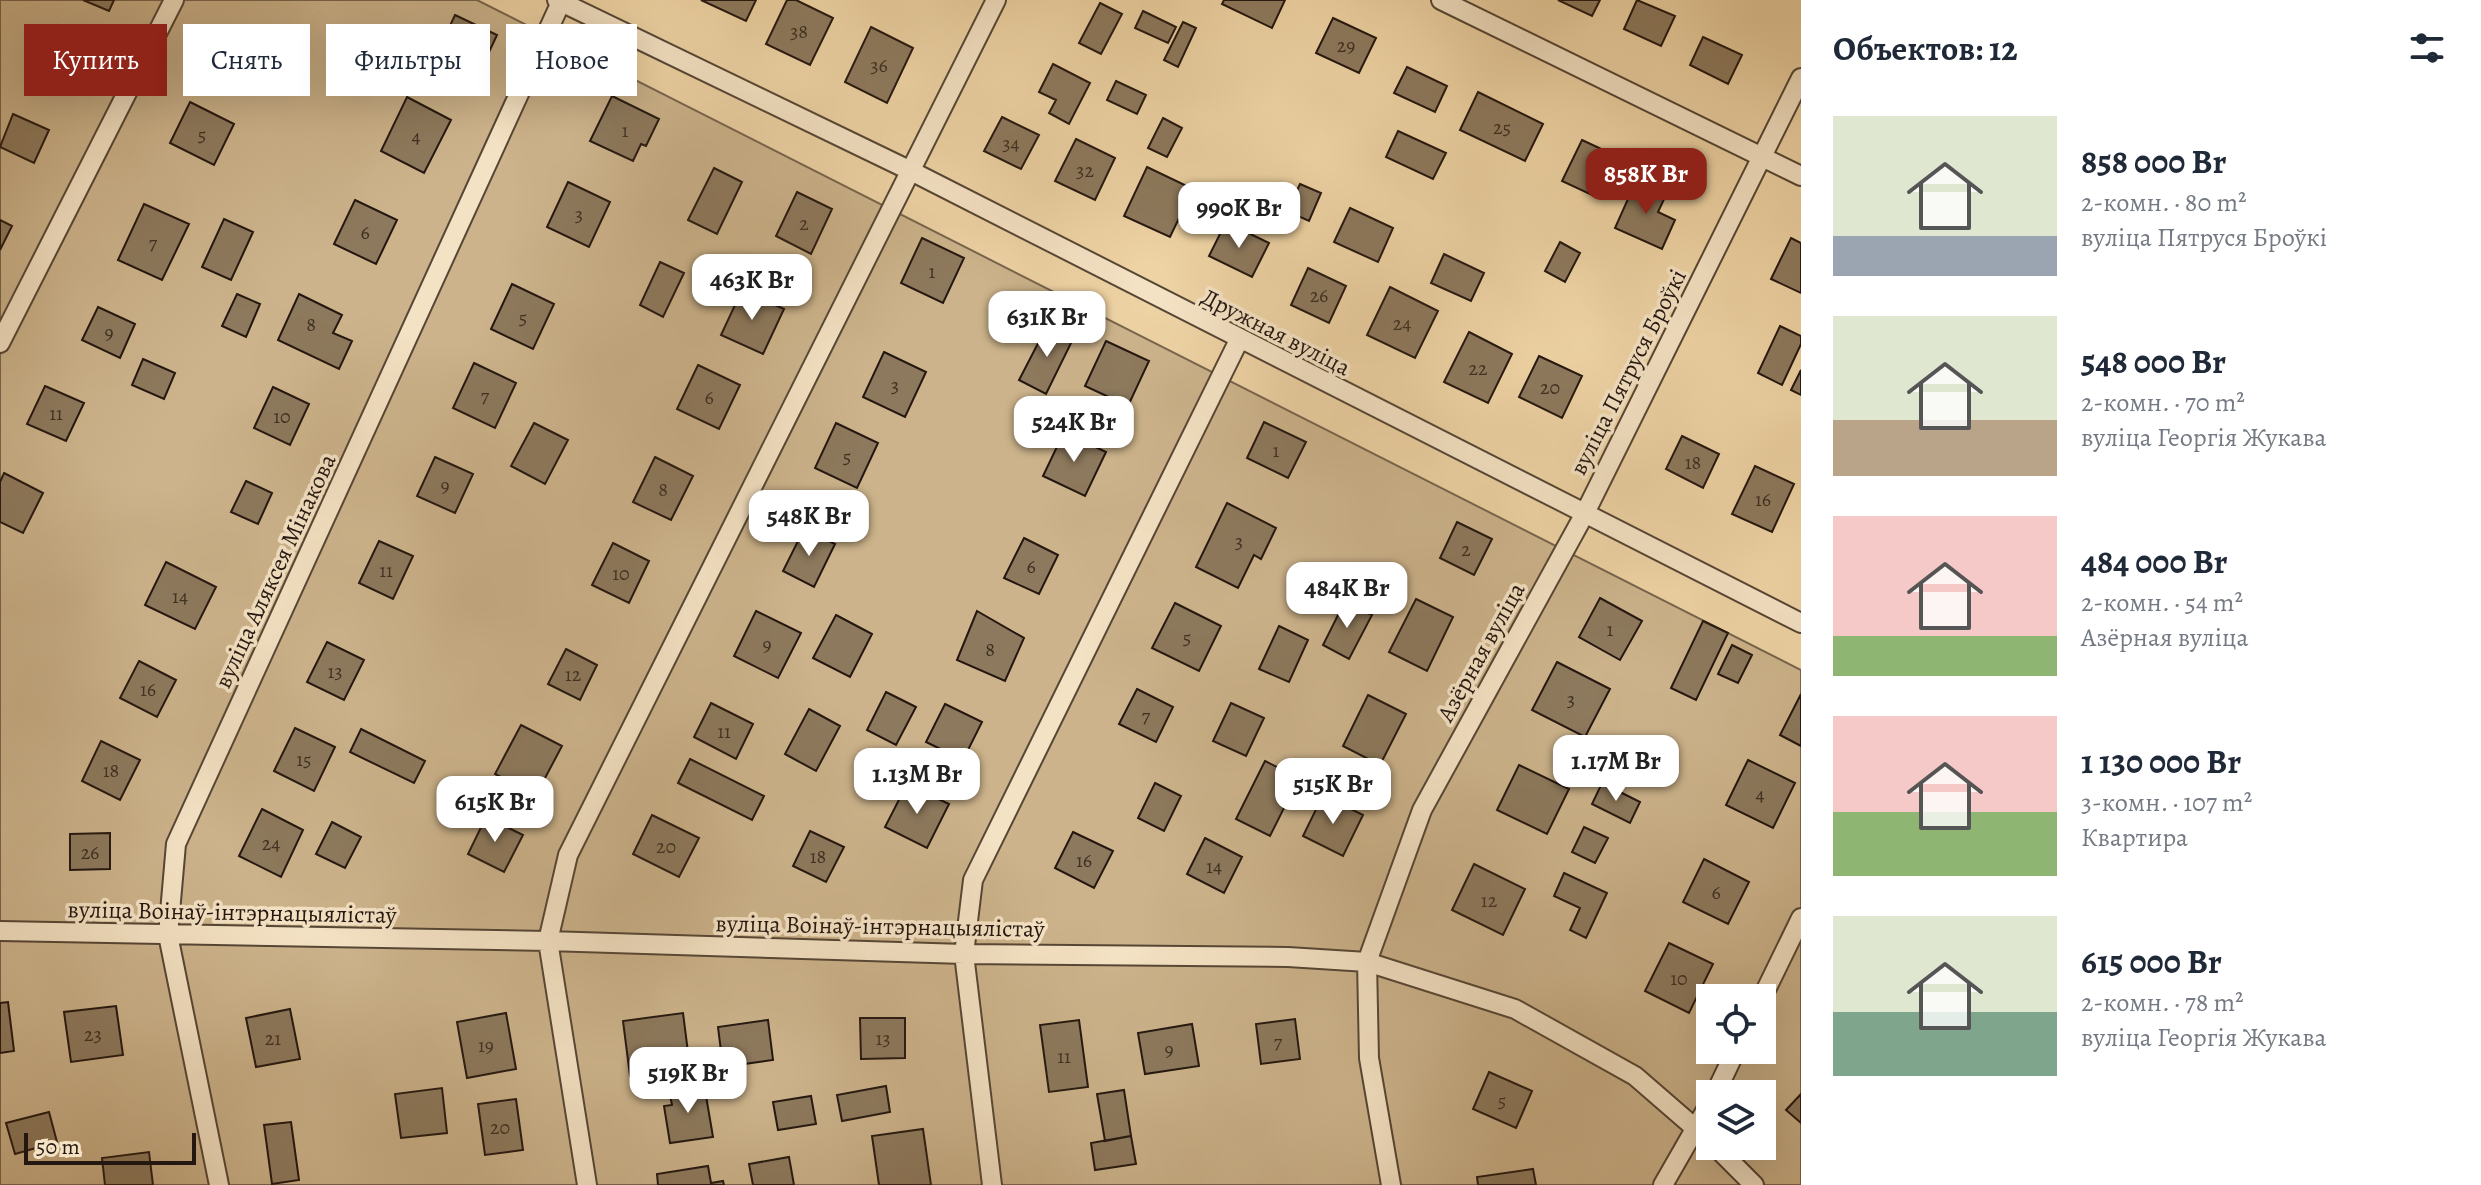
<!DOCTYPE html>
<html lang="ru">
<meta charset="utf-8">
<style>
:root{--surface:#fff;--page:#f6f6f7;--text:#1f2937;--muted:#747a83;--accent:#8f2418}
body{margin:0;font-family:Alegreya,serif;background:var(--page);color:var(--text);height:100vh;display:flex;flex-direction:column;font-size:30px;white-space:nowrap}
*{box-sizing:border-box;margin:0}
p{font-size:26px;color:var(--muted)}
.icon{flex:none;width:44px;height:44px;fill:none;stroke:currentColor;stroke-width:2;stroke-linecap:round;stroke-linejoin:round}
.map{position:relative;flex:1;overflow:hidden}
.side{display:flex;flex-direction:column;background:var(--surface);width:680px}
.side>*{flex:none}
.hud{position:absolute;left:24px;top:24px;width:760px;height:72px;display:flex;gap:16px}
.tools{position:absolute;left:1696px;top:984px;display:grid;gap:16px}
.tools a{display:grid;place-items:center;width:80px;height:80px;border-radius:0px;background:var(--surface);box-shadow:0 8px 32px #0002;font-size:40px}
.scale{position:absolute;left:24px;bottom:20px;width:172px;box-sizing:border-box;padding-left:8px;border:4px solid #241710;border-top:0;font-size:22px;line-height:28px;white-space:nowrap;color:#241710;-webkit-text-stroke:6px #f4e2c4;paint-order:stroke}
.price{position:absolute;translate:-50% -68px;padding:0 18px;border-radius:16px;background:#fff;color:#222;font-size:26px;line-height:52px;filter:drop-shadow(0 2px 4px #0008)}
.price::after{content:'';position:absolute;left:50%;top:48px;width:24px;height:18px;margin-left:-12px;background:inherit;clip-path:polygon(0 0,100% 0,50% 100%)}
.price.active{background:var(--accent);color:#fff}
ul{padding:0;list-style:none}
li{display:flex;align-items:center;gap:24px;height:200px;padding:0 32px}
li span{display:grid;place-items:center;flex:none;width:224px;height:160px;border-radius:0px;color:#555}
li>.icon{margin-inline-start:auto}
span .icon{width:96px;height:96px;fill:#fffc;stroke-width:1}
li b{font-size:34px}
h2{display:flex;justify-content:space-between;align-items:center;height:96px;padding:0 32px;font-size:34px}
.tag{padding:0 28px;border-radius:0px;background:var(--surface);box-shadow:0 8px 32px #0002;font-size:28px;line-height:72px}
.tag.active{background:var(--accent);color:#fff}
main{display:flex;flex:1;min-height:0}
.map>svg:first-child{display:block}
</style>
<main>
<div class="map">
<svg width="1801" height="1185" viewBox="0 0 1801 1185">
<rect width="100%" height="100%" fill="#eed3a4"/>
<filter id="stains"><feTurbulence type="fractalNoise" baseFrequency=".0025" numOctaves="4"/><feColorMatrix values="0 0 0 0 .2 0 0 0 0 .09 0 0 0 0 .02 0 0 0 .5 -.17"/></filter>
<radialGradient id="worn" r=".72"><stop offset=".6" stop-color="#630" stop-opacity="0"/><stop offset="1" stop-color="#630" stop-opacity=".3"/></radialGradient>
<path fill="#ccb38b" stroke="#78654e" stroke-width="2" fill-rule="evenodd" d="M0,0H477L1801,670V1185H0ZM1710,998H1762V1050H1710ZM1710,1094H1762V1146H1710Z"/>
<path fill="#8d795d" stroke="#241710" stroke-width="2" d="M83,0H114L109,11Z
M701,0H756L746,21Z
M787,0H796L833,18L810,65L766,44Z
M1224,0H1285L1272,28L1222,4Z
M1558,0H1600L1592,16Z
M1637,0L1675,16L1661,46L1624,29Z
M1100,3L1122,14L1101,54L1079,43Z
M1143,11L1176,27L1168,43L1135,28Z
M455,15L497,35L476,80L434,60Z
M1333,18L1376,38L1359,73L1316,53Z
M1183,22L1196,28L1178,67L1164,60Z
M57,25L90,41L70,83L36,66Z
M871,27L913,48L887,103L845,82Z
M222,30L259,47L246,77L209,61Z
M1703,37L1742,55L1728,84L1690,65Z
M1053,64L1090,83L1069,124L1049,113L1056,100L1039,92Z
M1407,67L1447,86L1435,112L1394,93Z
M1116,81L1146,95L1137,114L1107,100Z
M1478,92L1543,124L1525,161L1460,130Z
M612,96L659,119L646,146L641,144L633,161L590,141Z
M407,97L451,120L424,173L381,151Z
M190,102L234,124L214,165L170,143Z
M13,114L49,130L34,163L0,147Z
M1002,117L1039,135L1021,169L984,151Z
M1163,118L1182,128L1167,157L1148,148Z
M1398,131L1446,153L1433,179L1386,157Z
M1076,139L1115,158L1095,200L1055,181Z
M1582,140L1612,154L1592,195L1562,181Z
M1147,167L1193,189L1170,237L1124,216Z
M714,168L742,182L717,234L688,220Z
M1636,181L1666,195L1658,212L1675,220L1662,249L1615,228Z
M568,182L610,202L589,247L547,227Z
M1300,184L1321,193L1309,221L1287,211Z
M797,192L832,209L811,254L776,236Z
M355,200L397,220L376,264L334,244Z
M144,204L189,224L162,280L118,260Z
M1350,208L1393,228L1378,262L1334,242Z
M224,219L253,232L231,280L202,267Z
M0,220L12,226L0,250Z
M1226,222L1269,243L1252,277L1209,256Z
M922,238L964,258L943,303L901,283Z
M1791,238L1801,243V293L1771,279Z
M1560,242L1580,253L1565,282L1545,271Z
M1444,254L1484,273L1471,301L1431,283Z
M660,262L684,273L663,317L640,305Z
M1308,268L1346,286L1329,323L1291,305Z
M512,284L554,304L533,349L491,329Z
M1390,287L1438,311L1415,358L1367,335Z
M742,290L784,309L763,354L721,335Z
M237,294L260,304L246,337L222,326Z
M299,294L342,315L333,333L352,341L339,369L278,340Z
M98,307L135,324L120,358L82,340Z
M1048,324L1074,337L1046,394L1019,380Z
M1780,326L1801,336V344L1782,385L1758,373Z
M1469,332L1512,354L1488,403L1444,382Z
M1106,341L1149,361L1128,406L1085,386Z
M884,352L926,372L905,417L863,397Z
M1539,356L1582,376L1562,418L1519,397Z
M143,359L175,373L164,399L132,385Z
M474,363L516,383L495,428L453,408Z
M698,365L740,385L719,429L677,409Z
M1801,370V395L1791,390Z
M45,386L84,403L66,441L27,424Z
M273,387L309,404L290,445L254,428Z
M1264,422L1306,442L1288,478L1247,458Z
M534,423L568,440L545,484L511,466Z
M836,423L878,443L857,488L815,468Z
M1064,432L1106,452L1085,496L1043,476Z
M1682,436L1719,454L1703,488L1666,469Z
M435,457L473,474L455,513L417,496Z
M655,457L693,476L671,520L633,502Z
M1755,466L1794,484L1772,532L1732,514Z
M4,473L43,493L23,533L0,522V482Z
M246,481L272,493L258,524L231,512Z
M1227,503L1276,528L1261,559L1254,555L1238,588L1196,567Z
M1457,522L1492,539L1474,575L1440,558Z
M804,529L835,544L814,587L783,571Z
M1024,538L1058,555L1039,594L1004,578Z
M379,541L413,556L393,599L359,583Z
M613,543L649,561L629,603L592,585Z
M166,562L216,587L195,629L145,605Z
M1600,598L1642,621L1620,660L1579,637Z
M1416,599L1453,617L1427,671L1389,652Z
M1345,601L1372,615L1349,659L1323,645Z
M1175,603L1221,626L1199,671L1152,648Z
M756,611L801,633L778,678L734,656Z
M977,611L1024,638L1005,681L957,660Z
M836,615L872,634L850,677L813,658Z
M1703,621L1728,633L1696,700L1671,688Z
M1279,626L1308,640L1289,682L1259,669Z
M327,642L364,660L344,700L307,682Z
M1732,645L1752,655L1738,683L1718,674Z
M566,649L597,665L580,700L548,684Z
M139,661L176,680L157,717L120,698Z
M1557,662L1610,689L1585,737L1532,710Z
M1137,689L1173,707L1156,742L1119,724Z
M886,692L916,707L896,745L867,730Z
M1801,694V746L1780,735Z
M1368,695L1406,714L1380,765L1343,746Z
M711,703L753,724L736,759L694,737Z
M1231,703L1264,718L1246,756L1213,741Z
M945,704L982,722L963,760L926,742Z
M809,709L840,726L816,771L785,754Z
M521,725L562,746L536,795L495,774Z
M295,728L335,747L314,791L274,771Z
M361,729L425,761L414,783L350,752Z
M101,741L140,760L120,800L82,781Z
M690,759L764,796L752,820L678,783Z
M1748,760L1795,783L1773,828L1726,805Z
M1265,761L1299,778L1270,836L1236,819Z
M1519,765L1569,789L1547,834L1497,810Z
M1155,783L1181,796L1164,831L1138,818Z
M1602,783L1640,802L1630,823L1592,804Z
M907,784L949,804L927,848L885,827Z
M1323,795L1363,815L1343,856L1303,836Z
M262,809L303,830L281,877L239,856Z
M652,815L699,838L679,877L633,854Z
M486,817L523,835L504,872L468,854Z
M332,822L361,837L345,868L316,854Z
M1584,827L1608,838L1595,863L1572,852Z
M810,831L844,847L826,882L793,866Z
M1073,832L1113,851L1094,888L1055,868Z
M110,833V869L70,870V834Z
M1205,838L1242,857L1224,893L1187,874Z
M1704,859L1749,882L1728,924L1683,902Z
M1474,864L1525,889L1503,935L1452,910Z
M1564,873L1607,893L1586,938L1570,930L1580,908L1554,896Z
M1669,943L1713,964L1689,1013L1645,991Z
M8,1002L14,1051L0,1053V1003Z
M116,1006L123,1055L71,1062L64,1012Z
M290,1009L300,1059L256,1067L246,1018Z
M506,1013L516,1069L467,1078L457,1022Z
M683,1013L690,1068L630,1076L623,1021Z
M860,1018H905V1058L861,1059Z
M1295,1019L1300,1059L1261,1064L1256,1024Z
M768,1020L773,1060L723,1067L718,1027Z
M1079,1020L1088,1087L1049,1092L1040,1025Z
M1192,1024L1199,1066L1145,1074L1138,1033Z
M1489,1072L1532,1091L1516,1128L1473,1109Z
M704,1084L713,1137L670,1143L664,1106L672,1105L669,1090Z
M886,1086L890,1112L842,1121L837,1095Z
M442,1088L447,1133L401,1138L395,1094Z
M1124,1090L1131,1136L1105,1141L1097,1094Z
M1801,1094V1123L1786,1110Z
M811,1096L816,1124L778,1130L773,1102Z
M516,1099L523,1150L485,1155L478,1104Z
M49,1112L57,1142L15,1154L6,1123Z
M291,1122L299,1180L272,1184L264,1125Z
M923,1129L931,1185H879L872,1136Z
M1131,1136L1136,1164L1095,1170L1091,1143Z
M149,1152L153,1185H105L102,1158Z
M789,1157L794,1185H753L749,1164Z
M708,1166L711,1183L723,1181L724,1185H658L657,1174Z
M1533,1169L1536,1185H1478L1477,1177Z"/>
<g fill="none" stroke-linecap="round" stroke-linejoin="round">
<defs>
<path id="minor" d="M557,0L911,171L1801,623
M1441,0L1801,176
M0,343L174,0
M0,931L548,941L964,954L1288,957L1367,962L1515,1009L1635,1076L1710,1141
M1762,998L1801,918
M1715,1094L1736,1050
M1715,1146L1754,1185
M219,1185L168,935L176,844L561,2
M587,1185L548,941L568,855L996,0
M992,1185L964,954L973,880L1239,340
M1391,1185L1369,1058L1367,962L1422,810L1584,515L1801,78
M1663,1185L1710,1103"/>
</defs>
<use href="#minor" stroke="#564635" stroke-width="22"/>
<use href="#minor" stroke="#f4e2c4" stroke-width="18"/>
</g>
<g text-anchor="middle" stroke-width="7" stroke-linejoin="round" paint-order="stroke">
<g font-size="20" fill="#3e3023">
<text x="799" y="38">38</text>
<text x="1346" y="52">29</text>
<text x="879" y="72">36</text>
<text x="1502" y="134">25</text>
<text x="625" y="137">1</text>
<text x="202" y="141">5</text>
<text x="416" y="143">4</text>
<text x="1011" y="150">34</text>
<text x="1085" y="177">32</text>
<text x="579" y="221">3</text>
<text x="804" y="230">2</text>
<text x="365" y="239">6</text>
<text x="153" y="249">7</text>
<text x="932" y="278">1</text>
<text x="1319" y="302">26</text>
<text x="523" y="324">5</text>
<text x="1402" y="330">24</text>
<text x="311" y="331">8</text>
<text x="109" y="339">9</text>
<text x="1478" y="375">22</text>
<text x="895" y="392">3</text>
<text x="1550" y="394">20</text>
<text x="485" y="402">7</text>
<text x="709" y="404">6</text>
<text x="56" y="420">11</text>
<text x="282" y="423">10</text>
<text x="1276" y="457">1</text>
<text x="847" y="463">5</text>
<text x="1693" y="469">18</text>
<text x="445" y="492">9</text>
<text x="663" y="496">8</text>
<text x="1763" y="506">16</text>
<text x="1239" y="548">3</text>
<text x="1466" y="556">2</text>
<text x="1031" y="573">6</text>
<text x="386" y="577">11</text>
<text x="621" y="580">10</text>
<text x="180" y="603">14</text>
<text x="1610" y="636">1</text>
<text x="1187" y="644">5</text>
<text x="767" y="651">9</text>
<text x="990" y="656">8</text>
<text x="335" y="678">13</text>
<text x="573" y="681">12</text>
<text x="148" y="696">16</text>
<text x="1571" y="706">3</text>
<text x="1146" y="722">7</text>
<text x="724" y="738">11</text>
<text x="304" y="766">15</text>
<text x="111" y="777">18</text>
<text x="1760" y="801">4</text>
<text x="271" y="850">24</text>
<text x="666" y="853">20</text>
<text x="90" y="859">26</text>
<text x="818" y="863">18</text>
<text x="1084" y="867">16</text>
<text x="1214" y="873">14</text>
<text x="1716" y="899">6</text>
<text x="1489" y="907">12</text>
<text x="1679" y="985">10</text>
<text x="93" y="1041">23</text>
<text x="273" y="1045">21</text>
<text x="883" y="1045">13</text>
<text x="1278" y="1048">7</text>
<text x="486" y="1052">19</text>
<text x="1169" y="1056">9</text>
<text x="1064" y="1063">11</text>
<text x="1502" y="1107">5</text>
<text x="500" y="1134">20</text>
</g>
<g font-size="24" fill="#241710" stroke="#f4e2c4">
<text transform="translate(1276 332) rotate(27)" y="8">Дружная вуліца</text>
<text transform="translate(1628 372) rotate(-63)" y="8">вуліца Пятруся Броўкі</text>
<text transform="translate(275 571) rotate(-65)" y="8">вуліца Аляксея Мінакова</text>
<text transform="translate(1481 652) rotate(-61)" y="8">Азёрная вуліца</text>
<text transform="translate(232 912) rotate(1)" y="8">вуліца Воінаў-інтэрнацыялістаў</text>
<text transform="translate(880 926) rotate(1)" y="8">вуліца Воінаў-інтэрнацыялістаў</text>
</g>
</g>
<rect width="100%" height="100%" filter="url(#stains)"/>
<rect width="100%" height="100%" fill="url(#worn)"/>
</svg>
<div class="tools">
<a><svg class="icon" aria-label="locate" viewBox="0 0 24 24"><circle cx="12" cy="12" r="6"/><path d="M12 2v4M12 18v4M2 12h4M18 12h4"/></svg></a>
<a><svg class="icon" aria-label="layers" viewBox="0 0 24 24"><path d="M12 4l9 5-9 5-9-5zM3 14l9 5 9-5"/></svg></a>
</div>
<div class="scale">50 m</div>
<b class="price active" style="left:1646px;top:216px">858K Br</b>
<b class="price" style="left:1239px;top:250px">990K Br</b>
<b class="price" style="left:752px;top:322px">463K Br</b>
<b class="price" style="left:1047px;top:359px">631K Br</b>
<b class="price" style="left:1074px;top:464px">524K Br</b>
<b class="price" style="left:809px;top:558px">548K Br</b>
<b class="price" style="left:1347px;top:630px">484K Br</b>
<b class="price" style="left:1616px;top:803px">1.17M Br</b>
<b class="price" style="left:917px;top:816px">1.13M Br</b>
<b class="price" style="left:1333px;top:826px">515K Br</b>
<b class="price" style="left:495px;top:844px">615K Br</b>
<b class="price" style="left:688px;top:1115px">519K Br</b>
<div class="hud">
<a class="tag active">Купить</a>
<a class="tag">Снять</a>
<a class="tag">Фильтры</a>
<a class="tag">Новое</a>
</div>
</div>
<section class="side">
<h2>Объектов: 12<svg class="icon" aria-label="filters" viewBox="0 0 24 24"><path d="M4 7h16M4 17h16"/><circle cx="9" cy="7" r="2"/><circle cx="15" cy="17" r="2"/></svg></h2>
<ul>
<li><span style="background:linear-gradient(#dfe7d0 75%,#9aa5b1 0)"><svg class="icon" aria-label="home" viewBox="0 0 24 24"><path d="M3 11l9-7 9 7M6 9v11h12V9"/></svg></span><div><b>858 000 Br</b><p>2-комн. · 80 m²</p><p>вуліца Пятруся Броўкі</p></div></li>
<li><span style="background:linear-gradient(#dfe7d0 65%,#b9a48a 0)"><svg class="icon" aria-label="home" viewBox="0 0 24 24"><path d="M3 11l9-7 9 7M6 9v11h12V9"/></svg></span><div><b>548 000 Br</b><p>2-комн. · 70 m²</p><p>вуліца Георгія Жукава</p></div></li>
<li><span style="background:linear-gradient(#f6c9c9 75%,#8fb573 0)"><svg class="icon" aria-label="home" viewBox="0 0 24 24"><path d="M3 11l9-7 9 7M6 9v11h12V9"/></svg></span><div><b>484 000 Br</b><p>2-комн. · 54 m²</p><p>Азёрная вуліца</p></div></li>
<li><span style="background:linear-gradient(#f6c9c9 60%,#8fb573 0)"><svg class="icon" aria-label="home" viewBox="0 0 24 24"><path d="M3 11l9-7 9 7M6 9v11h12V9"/></svg></span><div><b>1 130 000 Br</b><p>3-комн. · 107 m²</p><p>Квартира</p></div></li>
<li><span style="background:linear-gradient(#dfe7d0 60%,#7fa58c 0)"><svg class="icon" aria-label="home" viewBox="0 0 24 24"><path d="M3 11l9-7 9 7M6 9v11h12V9"/></svg></span><div><b>615 000 Br</b><p>2-комн. · 78 m²</p><p>вуліца Георгія Жукава</p></div></li>
</ul>
</section>
</main>
